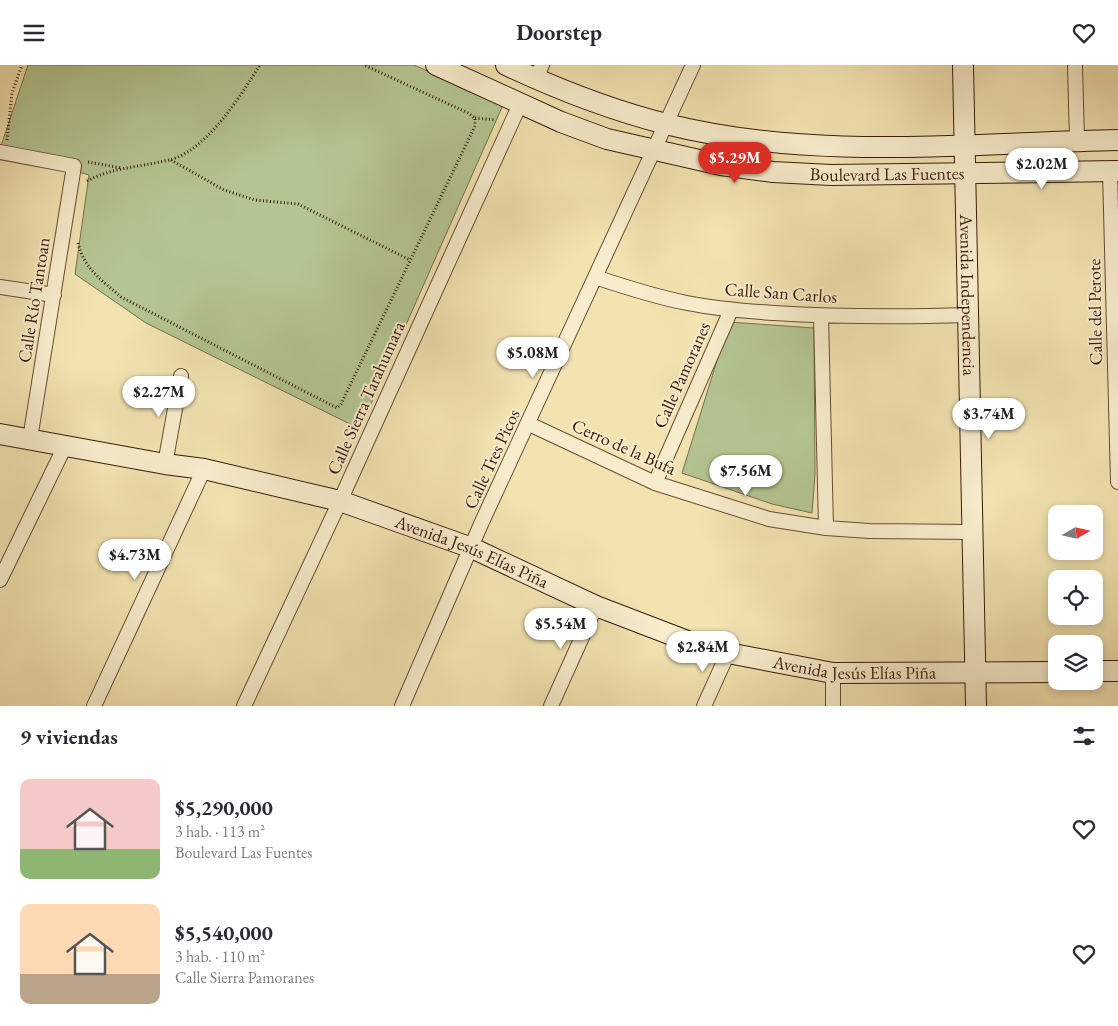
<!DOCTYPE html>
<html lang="es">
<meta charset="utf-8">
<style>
:root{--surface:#fff;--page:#f2f2f3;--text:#2b2b33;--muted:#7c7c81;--accent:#d93025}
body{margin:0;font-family:"EB Garamond",serif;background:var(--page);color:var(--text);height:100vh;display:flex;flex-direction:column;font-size:19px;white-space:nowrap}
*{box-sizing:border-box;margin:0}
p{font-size:16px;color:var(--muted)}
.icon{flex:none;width:28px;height:28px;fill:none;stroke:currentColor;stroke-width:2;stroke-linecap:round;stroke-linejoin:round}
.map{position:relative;height:641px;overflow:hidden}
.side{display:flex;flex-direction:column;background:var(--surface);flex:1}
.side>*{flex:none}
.needle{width:32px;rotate:81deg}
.fabs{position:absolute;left:1048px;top:440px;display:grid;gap:10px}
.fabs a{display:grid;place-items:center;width:55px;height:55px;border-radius:10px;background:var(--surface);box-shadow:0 2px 8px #0003;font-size:25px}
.price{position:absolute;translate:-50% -42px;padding:0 11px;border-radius:18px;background:#fff;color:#222;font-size:16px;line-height:32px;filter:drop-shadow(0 1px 2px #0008)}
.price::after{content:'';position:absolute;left:50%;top:30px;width:15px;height:11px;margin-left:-8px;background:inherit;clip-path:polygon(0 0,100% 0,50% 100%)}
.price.current{background:var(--accent);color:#fff}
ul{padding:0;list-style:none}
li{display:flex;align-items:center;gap:15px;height:125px;padding:0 20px}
li span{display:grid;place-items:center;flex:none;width:140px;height:100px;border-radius:10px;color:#555}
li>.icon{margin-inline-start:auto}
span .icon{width:60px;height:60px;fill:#fffc;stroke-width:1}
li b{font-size:21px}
h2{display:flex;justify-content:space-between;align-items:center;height:60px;padding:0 20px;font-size:21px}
header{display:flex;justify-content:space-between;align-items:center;height:65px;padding:0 20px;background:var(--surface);font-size:22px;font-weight:700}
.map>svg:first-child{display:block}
</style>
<header><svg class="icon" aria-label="menu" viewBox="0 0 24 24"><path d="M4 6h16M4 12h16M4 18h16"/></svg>Doorstep<svg class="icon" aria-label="heart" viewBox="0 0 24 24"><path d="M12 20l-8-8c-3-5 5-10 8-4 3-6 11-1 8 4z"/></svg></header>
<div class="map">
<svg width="1118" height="641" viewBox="0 0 1118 641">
<rect width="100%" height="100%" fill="#f2e3b1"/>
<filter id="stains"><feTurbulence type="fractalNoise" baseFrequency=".004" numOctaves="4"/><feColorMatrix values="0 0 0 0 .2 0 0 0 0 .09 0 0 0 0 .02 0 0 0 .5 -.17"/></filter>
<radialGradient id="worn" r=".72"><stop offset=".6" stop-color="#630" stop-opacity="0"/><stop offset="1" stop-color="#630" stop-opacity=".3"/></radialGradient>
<path fill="#b4c591" stroke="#776f4e" d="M28,0H414L503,40L360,364L146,258L75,209L89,110L0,84Z
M729,257L814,263L815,409L812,448L772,439L682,408Z"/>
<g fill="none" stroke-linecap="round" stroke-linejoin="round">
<defs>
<path id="street" d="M1075,0L1077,76
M536,14L542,0
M0,87L74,101L30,374
M1110,106L1118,417
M595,212C625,222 656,232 687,238C716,244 745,246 774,248C839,252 903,252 969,250
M0,222L54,230
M821,251L826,463
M529,359L655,418L769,454L826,463L869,466L973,467
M165,399L181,311
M655,418L731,245
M0,515L65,381
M833,608V641
M94,641L204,404
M244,641L340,436L520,39
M402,641L481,459L693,0
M551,641L596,541
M704,641L728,588"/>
<g id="secondary">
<path id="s1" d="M436,0L561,57L607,74L721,100L773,107L831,110L1118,106"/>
<path d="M506,0C557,24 611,45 666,59C813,96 968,78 1118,75"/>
<path id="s2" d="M963,0L976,641"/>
<path id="s3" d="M0,369L165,399L204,404L340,436L472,483L596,541L690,577L728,588L833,608L1056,607"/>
<path d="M1094,606H1118"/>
</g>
</defs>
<use href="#street" stroke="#684c34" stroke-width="16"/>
<use href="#secondary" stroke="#3a190a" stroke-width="22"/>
<path stroke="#3a190a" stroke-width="3" stroke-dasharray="1 2.5" stroke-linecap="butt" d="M475,53L496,55
M7,75L12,28L22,0
M171,95L224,125L255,135L298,139L410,195
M88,97L121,103
M87,116C113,102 141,102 169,95C207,86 240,31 260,0
M78,178C84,204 102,215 121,232L337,343L341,339L475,61V53L468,48L364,0"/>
<use href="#street" stroke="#f7edcc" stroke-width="14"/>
<use href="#secondary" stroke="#f7edcc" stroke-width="20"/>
</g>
<g text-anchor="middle" stroke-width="4" stroke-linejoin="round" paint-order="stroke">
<g font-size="18" fill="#3a190a" stroke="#f7edcc">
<text dy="6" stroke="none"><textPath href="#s1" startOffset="470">Boulevard Las Fuentes</textPath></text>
<text transform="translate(781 228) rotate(4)" y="6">Calle San Carlos</text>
<text dy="6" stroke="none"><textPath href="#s2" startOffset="230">Avenida Independencia</textPath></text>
<text transform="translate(34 235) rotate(-81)" y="6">Calle Río Tantoan</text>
<text transform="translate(1095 247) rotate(-91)" y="6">Calle del Perote</text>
<text transform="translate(682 310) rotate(-66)" y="6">Calle Pamoranes</text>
<text transform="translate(366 333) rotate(-66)" y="6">Calle Sierra Tarahumara</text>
<text transform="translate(624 382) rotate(24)" y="6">Cerro de la Bufa</text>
<text transform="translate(492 394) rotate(-65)" y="6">Calle Tres Picos</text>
<text dy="6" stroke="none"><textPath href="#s3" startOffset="488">Avenida Jesús Elías Piña</textPath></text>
<text dy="6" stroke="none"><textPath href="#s3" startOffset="892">Avenida Jesús Elías Piña</textPath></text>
</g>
</g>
<rect width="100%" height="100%" filter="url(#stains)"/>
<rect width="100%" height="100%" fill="url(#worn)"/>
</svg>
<div class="fabs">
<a><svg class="needle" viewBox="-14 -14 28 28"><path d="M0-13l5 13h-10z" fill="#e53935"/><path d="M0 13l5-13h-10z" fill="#7c7c81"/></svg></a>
<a><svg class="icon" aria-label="locate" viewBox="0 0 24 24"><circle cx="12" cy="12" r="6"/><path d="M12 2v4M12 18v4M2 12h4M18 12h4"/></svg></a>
<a><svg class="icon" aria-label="layers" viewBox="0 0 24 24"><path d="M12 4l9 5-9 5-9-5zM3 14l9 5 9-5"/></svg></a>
</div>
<b class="price current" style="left:735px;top:119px">$5.29M</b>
<b class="price" style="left:1042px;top:125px">$2.02M</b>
<b class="price" style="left:533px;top:314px">$5.08M</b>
<b class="price" style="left:159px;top:353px">$2.27M</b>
<b class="price" style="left:989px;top:375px">$3.74M</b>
<b class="price" style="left:746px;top:432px">$7.56M</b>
<b class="price" style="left:135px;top:516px">$4.73M</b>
<b class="price" style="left:561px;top:585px">$5.54M</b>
<b class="price" style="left:703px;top:608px">$2.84M</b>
</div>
<section class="side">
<h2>9 viviendas<svg class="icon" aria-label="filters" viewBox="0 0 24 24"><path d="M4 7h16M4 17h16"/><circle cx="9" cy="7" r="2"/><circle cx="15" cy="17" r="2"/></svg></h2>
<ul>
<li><span style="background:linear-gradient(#f6c9c9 70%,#8fb573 0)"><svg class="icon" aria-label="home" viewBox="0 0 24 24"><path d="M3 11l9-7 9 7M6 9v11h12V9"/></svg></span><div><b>$5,290,000</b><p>3 hab. · 113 m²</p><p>Boulevard Las Fuentes</p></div><svg class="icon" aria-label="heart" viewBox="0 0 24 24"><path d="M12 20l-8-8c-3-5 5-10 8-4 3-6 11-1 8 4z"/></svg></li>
<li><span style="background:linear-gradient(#ffd9b3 70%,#b9a48a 0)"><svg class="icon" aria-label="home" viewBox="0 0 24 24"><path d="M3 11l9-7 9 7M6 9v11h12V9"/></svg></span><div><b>$5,540,000</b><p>3 hab. · 110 m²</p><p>Calle Sierra Pamoranes</p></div><svg class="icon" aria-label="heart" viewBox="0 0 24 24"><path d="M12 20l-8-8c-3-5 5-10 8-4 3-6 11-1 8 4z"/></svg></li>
</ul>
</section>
